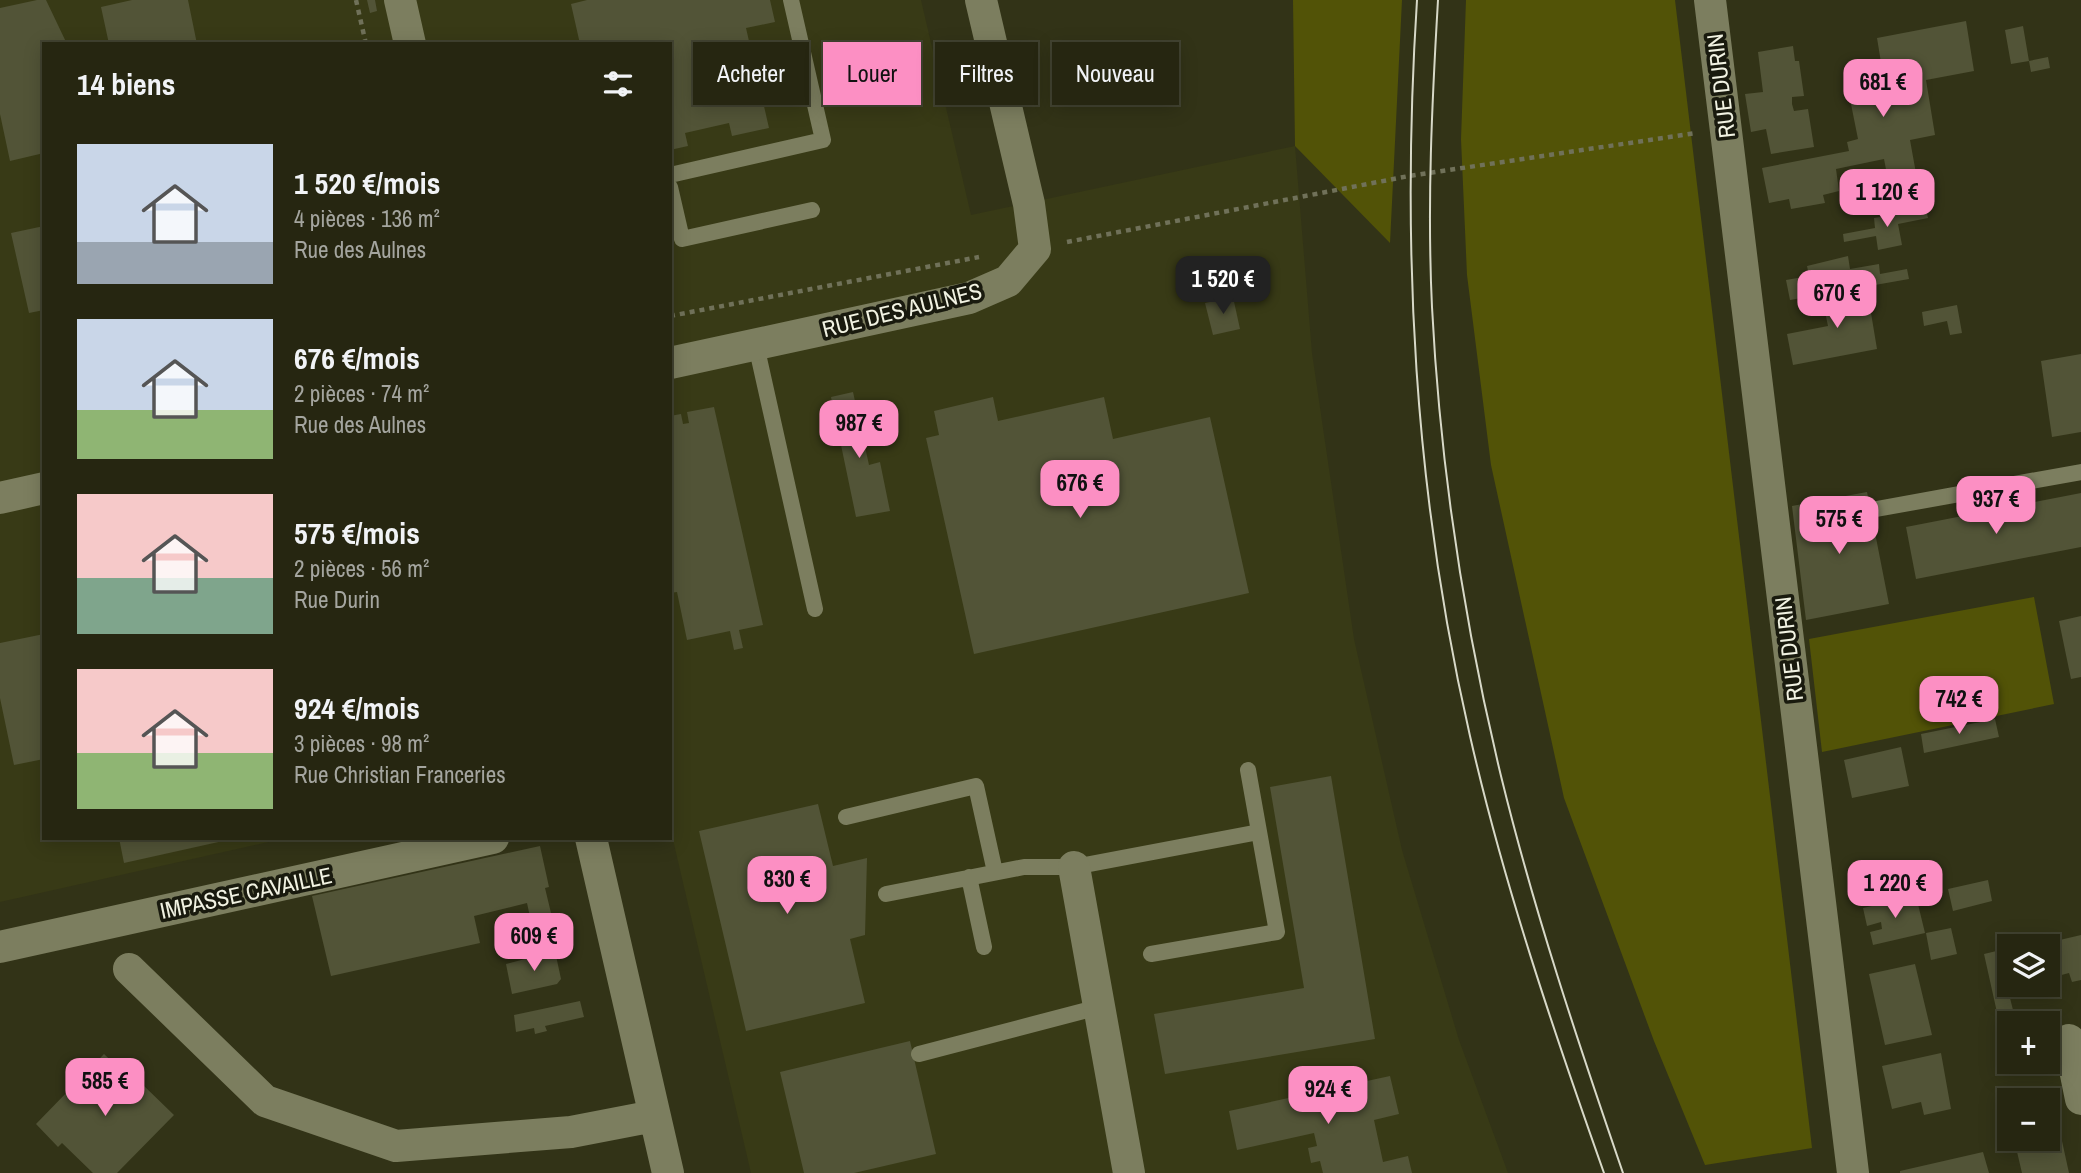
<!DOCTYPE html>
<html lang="fr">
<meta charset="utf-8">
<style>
:root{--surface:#262611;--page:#32321f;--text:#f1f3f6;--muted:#a4a59f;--line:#424331;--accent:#fc8fc3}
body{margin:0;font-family:"Archivo Narrow",sans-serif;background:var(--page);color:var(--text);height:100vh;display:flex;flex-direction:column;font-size:26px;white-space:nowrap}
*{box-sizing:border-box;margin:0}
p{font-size:23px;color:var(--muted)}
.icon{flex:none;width:38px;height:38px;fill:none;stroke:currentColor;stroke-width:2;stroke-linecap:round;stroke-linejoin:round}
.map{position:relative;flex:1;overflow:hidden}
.details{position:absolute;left:42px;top:42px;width:630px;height:798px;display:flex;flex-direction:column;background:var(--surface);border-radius:0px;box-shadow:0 4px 18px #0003,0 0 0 2px var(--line)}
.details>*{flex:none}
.hud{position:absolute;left:693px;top:42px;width:665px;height:63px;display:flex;gap:14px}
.controls{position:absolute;left:1997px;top:934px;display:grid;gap:14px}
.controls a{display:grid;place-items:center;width:63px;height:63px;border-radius:0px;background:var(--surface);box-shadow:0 4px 18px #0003,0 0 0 2px var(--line);font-size:35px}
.price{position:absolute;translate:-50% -60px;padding:0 16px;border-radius:14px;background:var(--accent);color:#111;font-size:23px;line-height:46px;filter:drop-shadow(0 2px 4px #0008)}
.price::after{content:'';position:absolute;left:50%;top:42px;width:21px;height:16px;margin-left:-10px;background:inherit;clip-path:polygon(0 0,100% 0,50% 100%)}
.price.active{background:#222;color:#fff}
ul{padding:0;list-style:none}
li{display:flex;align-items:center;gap:21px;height:175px;padding:0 35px}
li span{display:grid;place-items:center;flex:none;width:196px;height:140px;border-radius:0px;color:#555}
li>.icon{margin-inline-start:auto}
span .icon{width:84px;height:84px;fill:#fffc;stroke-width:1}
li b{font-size:30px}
h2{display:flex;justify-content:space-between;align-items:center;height:84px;padding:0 35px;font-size:30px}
.tag{padding:0 24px;border-radius:0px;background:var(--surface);box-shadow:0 4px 18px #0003,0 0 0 2px var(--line);font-size:24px;line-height:63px}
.tag.active{background:var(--accent);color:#111}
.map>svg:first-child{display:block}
</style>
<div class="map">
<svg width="2081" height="1173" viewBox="0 0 2081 1173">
<rect width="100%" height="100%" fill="#323317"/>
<path fill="#383a16" d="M0,0H921L971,215L1295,146L1312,353L1354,639L1402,850L1459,1040L1508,1173H751L670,827V44H44V838H286L0,902Z"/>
<path fill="#525307" d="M1293,0H1402L1390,243L1295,146Z
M1466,0H1675L1812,1148L1705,1165L1654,1041L1564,798L1491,465L1467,275L1461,139Z
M2034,597L2054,704L1822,752L1809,639Z"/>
<path fill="#525437" d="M37,0H46L67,44H44V153L10,161L0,114V8Z
M132,0H188L197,44H109L101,7Z
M367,0H375L377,11L370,13Z
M587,0H770L775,22L746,28L769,128L732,136L729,123L685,133L688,146L670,150V44H580L571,4Z
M1966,21L1974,71L1926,80L1935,135L1910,140L1921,201L1893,206L1884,159L1836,169L1839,191L1823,195L1825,203L1791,209L1789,199L1769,203L1762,168L1849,151L1847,142L1858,139L1849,94L1885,87L1877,38Z
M2023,26L2029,61L2011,64L2005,30Z
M1793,46L1795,61H1799L1804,96L1792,97V104L1794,111L1808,109L1814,147L1771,154L1766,129L1751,132L1745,94L1763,92L1758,52Z
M2048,57L2050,68L2031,72L2029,61Z
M1926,209L1928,218L1898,224L1902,245L1878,250L1876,236L1844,242L1843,234L1875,228L1874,218Z
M44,226V310L29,313L11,233Z
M1848,256L1850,269L1879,264L1880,274L1907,269L1909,279L1790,300L1786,280L1809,276L1807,266Z
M1867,289L1877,349L1793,365L1787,334L1828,326L1822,297Z
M1233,297L1240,329L1213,335L1205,303Z
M1957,305L1962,333L1950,335L1947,321L1924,326L1922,312Z
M2081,354V432L2052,437L2041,361Z
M853,392L869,465L880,462L890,511L856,517L831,397Z
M993,397L998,421L1104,397L1113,439L1210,417L1249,593L974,654L926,438L939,435L934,411Z
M714,407L763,625L739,630L743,648L734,650L730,631L687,640L677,592L670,593V416L681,414L683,424L689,423L687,412Z
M1867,492L1889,604L1806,620L1792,506Z
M2081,493V547L1916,579L1906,527Z
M2081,616V677L2071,679L2059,621Z
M44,634V759L14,765L0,698V643Z
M1995,719L1999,737L1924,753L1921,734Z
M1901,747L1909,786L1852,798L1844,760Z
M1331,776L1375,1039L1165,1074L1154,1014L1304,988L1270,787Z
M818,804L833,866L867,858L865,935L850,939L865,1003L746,1031L699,831Z
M119,838H232V839L124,863Z
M540,846L549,887L545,888L551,913L542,922L530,917L527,903L474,916L480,943L331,976L312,896Z
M1988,880L1992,901L1953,911L1948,889Z
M1916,896L1925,933L1873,945L1870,932L1882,929L1881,922L1867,926L1863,908Z
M1951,928L1957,954L1931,960L1926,933Z
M2081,935V980L2072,982L2069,973L2054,977L2056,987L2010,998L2016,1022L2000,1026L1984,954L2009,948V985H2048V947L2017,946L2046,939L2047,943Z
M555,951L561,979L557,984L512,994L506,964Z
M1915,964L1932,1035L1885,1045L1869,974Z
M580,1001L584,1017L545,1026L547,1031L535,1034L534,1028L516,1032L514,1015Z
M910,1041L936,1154L854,1173H804L780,1072Z
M1941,1053L1951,1109L1924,1115L1921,1102L1892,1109L1882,1066Z
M104,1054L139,1087L142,1084L174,1115L117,1173H93L62,1143L58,1147L36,1124Z
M1390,1076L1399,1114L1374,1120L1383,1162L1408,1156L1412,1173H1323L1320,1161L1311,1163L1308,1148L1317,1146L1314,1133L1237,1150L1229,1111Z
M2048,1109L2056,1142L2062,1141L2069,1173H2022L2014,1139H2048Z
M1983,1152L1989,1173H1900V1171Z"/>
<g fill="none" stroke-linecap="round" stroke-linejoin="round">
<path stroke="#707159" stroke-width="4.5" stroke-dasharray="5 5" stroke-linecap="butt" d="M356,0L366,44
M1067,242L1409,176L1696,133
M670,316L979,257"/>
<path stroke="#7c7e5f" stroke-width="16" d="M670,175L823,140L791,0
M670,187L682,239L812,210
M756,345L815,609
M1871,510L2081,472
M846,817L976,786L995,872
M969,877L984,947
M886,894L1024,867H1074L1259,832
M1151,954L1277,932L1248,770
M919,1054L1099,1007"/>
<path stroke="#7c7e5f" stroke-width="32" d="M400,0L410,44
M1710,0L1853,1173
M670,363L969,298L1008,281L1035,249L1029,204L981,0
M0,498L44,488
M591,838L668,1173
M1074,867L1129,1173
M0,947L493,838
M129,969L265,1101L396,1146L571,1132L654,1116
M2069,1040L2081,1099"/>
<path stroke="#d8d9c8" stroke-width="2" d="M1417,0C1401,249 1414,492 1470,736C1504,885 1553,1029 1604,1173
M1438,0C1432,102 1427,204 1432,307C1440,464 1464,623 1501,776C1534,911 1578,1042 1623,1173"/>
</g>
<g text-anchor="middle" stroke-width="7" stroke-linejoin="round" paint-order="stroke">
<g font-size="23" fill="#f1f2e2" stroke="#191a0e">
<text transform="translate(1721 86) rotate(-97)" y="8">RUE DURIN</text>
<text transform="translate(902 310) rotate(-14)" y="8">RUE DES AULNES</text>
<text transform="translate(1789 649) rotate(-97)" y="8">RUE DURIN</text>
<text transform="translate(246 893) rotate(-12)" y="8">IMPASSE CAVAILLE</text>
</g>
</g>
</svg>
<div class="controls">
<a><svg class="icon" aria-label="layers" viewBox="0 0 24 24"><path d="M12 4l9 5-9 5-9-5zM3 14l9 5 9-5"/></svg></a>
<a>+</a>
<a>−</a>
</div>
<b class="price" style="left:1883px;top:119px">681 €</b>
<b class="price" style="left:1887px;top:229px">1 120 €</b>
<b class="price active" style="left:1223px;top:316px">1 520 €</b>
<b class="price" style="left:1837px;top:330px">670 €</b>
<b class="price" style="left:859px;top:460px">987 €</b>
<b class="price" style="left:1080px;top:520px">676 €</b>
<b class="price" style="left:1996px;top:536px">937 €</b>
<b class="price" style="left:1839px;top:556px">575 €</b>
<b class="price" style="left:1959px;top:736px">742 €</b>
<b class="price" style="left:787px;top:916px">830 €</b>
<b class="price" style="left:1895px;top:920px">1 220 €</b>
<b class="price" style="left:534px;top:973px">609 €</b>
<b class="price" style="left:105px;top:1118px">585 €</b>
<b class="price" style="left:1328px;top:1126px">924 €</b>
<div class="hud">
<a class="tag">Acheter</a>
<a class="tag active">Louer</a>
<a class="tag">Filtres</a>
<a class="tag">Nouveau</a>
</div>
<section class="details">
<h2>14 biens<svg class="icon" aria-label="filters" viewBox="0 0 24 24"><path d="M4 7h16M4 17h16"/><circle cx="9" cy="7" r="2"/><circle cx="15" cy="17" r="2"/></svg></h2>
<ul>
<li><span style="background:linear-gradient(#c9d6e8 70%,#9aa5b1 0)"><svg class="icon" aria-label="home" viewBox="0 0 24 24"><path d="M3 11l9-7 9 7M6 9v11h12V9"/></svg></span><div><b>1 520 €/mois</b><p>4 pièces · 136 m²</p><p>Rue des Aulnes</p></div></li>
<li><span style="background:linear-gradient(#c9d6e8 65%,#8fb573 0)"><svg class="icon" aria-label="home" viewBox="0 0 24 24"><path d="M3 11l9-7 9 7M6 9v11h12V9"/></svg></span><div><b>676 €/mois</b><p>2 pièces · 74 m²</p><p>Rue des Aulnes</p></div></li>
<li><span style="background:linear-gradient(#f6c9c9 60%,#7fa58c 0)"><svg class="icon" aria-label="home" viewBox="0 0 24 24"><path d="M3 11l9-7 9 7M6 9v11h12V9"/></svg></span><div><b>575 €/mois</b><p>2 pièces · 56 m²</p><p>Rue Durin</p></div></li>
<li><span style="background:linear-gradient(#f6c9c9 60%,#8fb573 0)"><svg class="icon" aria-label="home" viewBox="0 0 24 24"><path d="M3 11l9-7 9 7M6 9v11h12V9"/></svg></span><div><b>924 €/mois</b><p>3 pièces · 98 m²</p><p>Rue Christian Franceries</p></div></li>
</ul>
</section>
</div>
